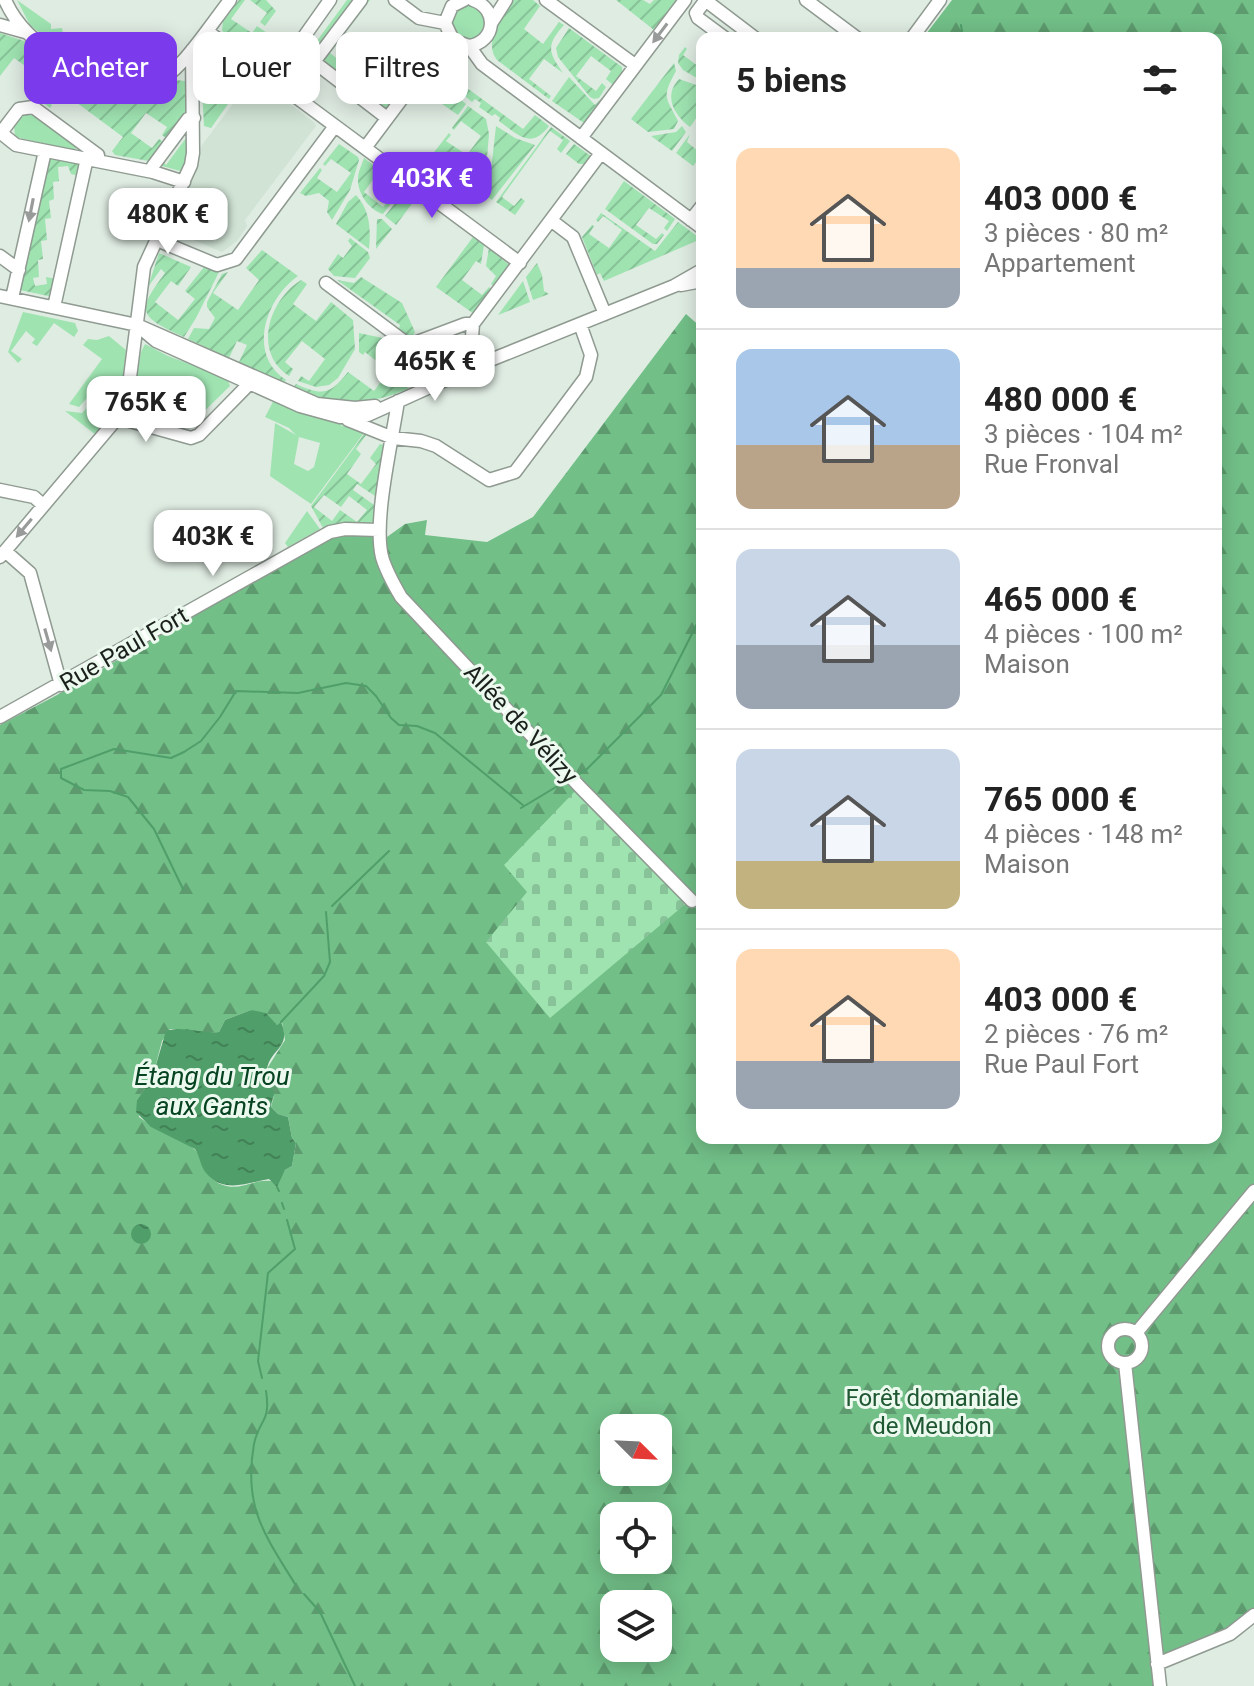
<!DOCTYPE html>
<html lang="fr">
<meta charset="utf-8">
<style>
:root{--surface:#fff;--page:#f2f2f2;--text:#222;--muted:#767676;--line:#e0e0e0;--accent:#7c3aed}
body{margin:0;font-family:Roboto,sans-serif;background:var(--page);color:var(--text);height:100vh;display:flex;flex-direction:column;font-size:30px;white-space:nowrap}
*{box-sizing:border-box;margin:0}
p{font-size:26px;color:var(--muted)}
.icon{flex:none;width:44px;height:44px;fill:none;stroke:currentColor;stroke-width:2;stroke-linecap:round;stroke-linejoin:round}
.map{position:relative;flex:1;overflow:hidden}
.side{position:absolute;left:696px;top:32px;width:526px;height:1112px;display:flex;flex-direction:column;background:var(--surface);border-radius:16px;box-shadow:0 4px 20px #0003}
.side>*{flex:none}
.top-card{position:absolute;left:24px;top:32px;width:552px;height:72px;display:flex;gap:16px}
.needle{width:52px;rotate:114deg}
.controls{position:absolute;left:600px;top:1414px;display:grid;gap:16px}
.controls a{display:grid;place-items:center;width:72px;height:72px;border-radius:16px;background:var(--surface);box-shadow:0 4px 20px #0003;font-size:40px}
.price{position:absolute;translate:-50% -68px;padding:0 18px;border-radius:16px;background:#fff;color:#222;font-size:26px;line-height:52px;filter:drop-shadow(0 2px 4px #0008)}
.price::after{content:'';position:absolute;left:50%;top:48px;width:24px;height:18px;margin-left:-12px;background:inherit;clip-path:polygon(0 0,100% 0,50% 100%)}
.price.selected{background:var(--accent);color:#fff}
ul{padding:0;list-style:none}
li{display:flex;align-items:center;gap:24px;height:200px;padding:0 40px}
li+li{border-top:2px solid var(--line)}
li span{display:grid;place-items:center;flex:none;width:224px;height:160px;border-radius:16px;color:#555}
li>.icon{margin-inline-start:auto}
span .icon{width:96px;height:96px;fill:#fffc;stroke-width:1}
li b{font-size:34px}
h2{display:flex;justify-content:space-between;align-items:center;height:96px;padding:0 40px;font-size:34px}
.tag{padding:0 28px;border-radius:16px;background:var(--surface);box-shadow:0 4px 20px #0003;font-size:28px;line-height:72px}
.tag.selected{background:var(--accent);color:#fff}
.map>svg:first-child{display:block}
</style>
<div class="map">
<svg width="1254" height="1686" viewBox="0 0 1254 1686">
<defs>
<pattern id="forest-firs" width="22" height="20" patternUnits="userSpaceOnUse" patternTransform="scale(2)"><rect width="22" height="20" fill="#72bf88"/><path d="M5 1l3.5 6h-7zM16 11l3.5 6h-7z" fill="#5d9b6e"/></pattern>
<pattern id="cemetery-stones" width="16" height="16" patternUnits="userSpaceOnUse" patternTransform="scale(2)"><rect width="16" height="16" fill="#9fe3b1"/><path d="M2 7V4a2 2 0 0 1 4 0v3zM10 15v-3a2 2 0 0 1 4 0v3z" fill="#88c298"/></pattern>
<pattern id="garden-furrows" width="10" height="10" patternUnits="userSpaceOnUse" patternTransform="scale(2)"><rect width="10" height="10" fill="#9fe3b1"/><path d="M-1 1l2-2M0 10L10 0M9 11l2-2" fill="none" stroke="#88c298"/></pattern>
<pattern id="water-ripples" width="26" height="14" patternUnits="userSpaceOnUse" patternTransform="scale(2)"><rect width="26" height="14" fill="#509e69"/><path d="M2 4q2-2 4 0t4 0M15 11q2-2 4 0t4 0" fill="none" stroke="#428056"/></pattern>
</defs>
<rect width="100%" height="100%" fill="#dfece2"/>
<path fill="#d0e3d4" d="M254,76L315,123L316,126L245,220L247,226L237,241L222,252L167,229L196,168L202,145Z"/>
<path fill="#9fe3b1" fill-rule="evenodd" d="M17,0L51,24V29L62,28L65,46L95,42V45L60,50L30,25Z
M347,0H357L314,57L308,53Z
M365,0H370L330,53L385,96L426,42L436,49L387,113L318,61Z
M450 22a18 18 0 1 1 36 0a18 18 0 1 1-36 0Z
M347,37L367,53L358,65L337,50Z
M32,111L78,147L74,150L15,137L14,125L24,112Z
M189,134C188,147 190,162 180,171L162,166L163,161L166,165Z
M23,312L75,323L78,331L74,337L54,323L37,346L32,343L35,339L26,331L11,351L22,359L18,363L8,352Z
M109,336L126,350L120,403L96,435L65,411L82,413L93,402L87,398L79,407L69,404L102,359L83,345L88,339L97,340Z
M145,344L168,356L227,378L230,386L189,426L133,411L131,409L141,352Z
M275,398L342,424L341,427L343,425L364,433L311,504L270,476L275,423L296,435L289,428L265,417ZM299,437L320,443L314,467L308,471L294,464Z
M307,511L320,529L288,547L285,543Z"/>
<path fill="url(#forest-firs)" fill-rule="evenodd" d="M952,0H1254V1610L1230,1628L1153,1659L1155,1686H0V725L57,695L326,539C346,533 366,531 387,537L405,524L427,520L425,535L487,542L533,517L686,314L702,328V1138H1216V38H923ZM251,1010L277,1025L282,1022L285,1040L268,1067L267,1077L274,1096L271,1107L278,1114L288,1117L292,1138L296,1143L292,1166L285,1170L277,1183C259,1175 241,1192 223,1185C201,1177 206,1158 193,1148C177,1135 155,1130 139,1117L137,1100L152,1079L162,1041L170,1029C188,1029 203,1034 219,1032L225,1020ZM614,1428H658V1472H614ZM614,1516H658V1560H614ZM614,1604H658V1648H614Z"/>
<path fill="url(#cemetery-stones)" d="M579,787L689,901L550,1018L486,942L527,892L504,865Z"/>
<path fill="url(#garden-furrows)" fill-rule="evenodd" d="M239,0H245L231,19L252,33L257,26L267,33L251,53L226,36L222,30L223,21Z
M250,0H266L276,11L265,26L260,22L267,13Z
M514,0H533L540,6L524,29L543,44L559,22L564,25C546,45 548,52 563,73L544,59L529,79L551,96L549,99L497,60C483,43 501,16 514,0Z
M616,0H643L650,4L654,0H676L654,30Z
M569,28L622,67V73L613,85L606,79L611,71L591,56L576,76L596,91L602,83L606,87L599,98L594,99L590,97L558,57L556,48Z
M0,33L30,43L48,56L35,73L14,58L0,76Z
M206,45L246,76L243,80L223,65L208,85L227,100L231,96L233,97L211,128L204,126L200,52Z
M685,47L687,49L683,55L702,69V81L683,70L678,63L679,55Z
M443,51L446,53L437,66L523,129L535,115L549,126C531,150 518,135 499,121L500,118L495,114L492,116L479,107L481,103L475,99L472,102L460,92L461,89L445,82L447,78L444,76L442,78L430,70Z
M54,60C86,85 105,101 147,94C158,92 168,88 175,80L185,81L187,109L166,138L162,135L167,127L146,113L131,133L152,148L159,139L163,142L149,161L115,155L112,151L123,137L57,88L47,101L52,105L50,108L30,92Z
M674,63L676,71C661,98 666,97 678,121L674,129L648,132L631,119Z
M569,77L595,105L609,91L584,123L552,101Z
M679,79L702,87V110L690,127C674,115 663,96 679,79Z
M445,87L466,104L458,115L439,102Z
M468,106L486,119L489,134L484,193L431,156L449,133L451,135L446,141L467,155L481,136L461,121L454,130L452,128Z
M496,126L515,138L535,145L492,200L488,197Z
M682,126L686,132L672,151L651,136L676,132Z
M551,127L570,141L561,153L557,149L563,140L550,131L502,197L514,206L521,198L525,201L515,215L496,202Z
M690,134L687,142L698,151L702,146V154L693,166L676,153Z
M339,144L358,157L359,160L350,190L332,220L327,212L329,201L319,193L306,196L300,193L320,168L322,170L317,178L337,192L351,173L331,159L325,166L323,164Z
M574,144L592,157L586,164H579L566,154Z
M51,158L79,163V176L71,174L68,166L58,167L59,181L53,182L54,199L49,201L51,218L45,219L47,240L41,241L43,259L38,260L39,277L33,278L35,286L47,284L46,277L57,279L53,297L20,290L46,164Z
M364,158L380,170L364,192L383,207L390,199L393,201L383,214C369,210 357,193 358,178C358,172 362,164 364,158Z
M429,159L453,176L451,179L442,173L433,185L442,192L440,195L419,179L420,172Z
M624,181L675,219L667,231L664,228L669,221L649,208L636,225L656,239L662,233L664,235L657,244H653L605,209Z
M406,189L417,197L396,225L385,216Z
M356,195C370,210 371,229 369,249L336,224L348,202Z
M601,213L655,251L678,222L701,239L604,281L600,273L597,275L582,237L592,225L594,226L589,234L609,248L622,230L603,216L598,222L596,220Z
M377,219H382L392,229L376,249Z
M473,237L484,245L481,264L476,261L462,280L482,295L489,287L493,290L474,314L436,287Z
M350,238L368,252L370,258L355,278L334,276L328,269L338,254L343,258L352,246L348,241Z
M489,248L509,265L495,287L491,284L496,276L486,266Z
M262,250L298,276C265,299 247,355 286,380L284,383L239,362L247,345L237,341L229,358L188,339L194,328L209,329L215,318L207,307V302L222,274L228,272L213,293L238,310L259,280L246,268Z
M159,253L191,267L178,286L171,281L155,302L178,320L195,299L185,291L204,267L220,270L196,318L184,337C138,316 136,312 165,273L161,269L148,287Z
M537,263L542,275L544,291L549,294L533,300L526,277Z
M361,277L402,303L415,332L412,337L398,331L400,325L337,280L354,283Z
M301,280L307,284L293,304L316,321L331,302L353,320L355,349L338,378L329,385L316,387L298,381L301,376L309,381L325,359L302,341L285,362L293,369L289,376C252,352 269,300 301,280Z
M523,281L530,302L498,315Z
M359,333L387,339L408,389C364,407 337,406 293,388L296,384C322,396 330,395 348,372L374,391L389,371L365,352L363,355L359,352Z
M365,433L367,434L356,449L361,454L347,474L361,484L376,464L370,458L380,444L384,445L378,498L357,484L353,490L377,507L374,521C359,529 340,522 323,528L311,506ZM324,495L341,507L349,496L367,510L357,522L340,510L332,521L314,507Z"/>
<path fill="url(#water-ripples)" d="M251,1010L266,1013L277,1025L281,1022C292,1048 271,1048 267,1069C266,1080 274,1086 274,1095C273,1099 271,1103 271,1107L278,1114L288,1117L292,1138L296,1143L292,1166L285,1170L277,1187L269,1179C246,1183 224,1194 206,1173C200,1166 200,1156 195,1149L151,1127L136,1112L137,1100L152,1078L166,1031C184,1025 201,1034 219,1032L225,1020Z
M131 1234a10 10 0 1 1 20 0a10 10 0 1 1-20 0Z"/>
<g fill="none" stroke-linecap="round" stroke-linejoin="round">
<path stroke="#509e69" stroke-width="2" d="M961,25L963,38
M578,775L586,770L661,695L702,614
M521,808L566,781
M183,889L154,829L128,797L110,791L84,790L61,778V769L114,749L171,758L184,752L201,741L220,717L236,691L298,693L346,683L366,686L376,696L391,718L399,725L417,726L435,733L524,806
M332,906L389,851
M281,1022L324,976L330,962L326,912
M277,1187L279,1191
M282,1203L284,1209
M262,1378L258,1361L268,1273L295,1249L287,1220
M266,1391C271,1423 259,1419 254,1444C243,1506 264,1534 295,1584
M304,1594L320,1612L355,1686"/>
<defs>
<path id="minor" d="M5,0C17,28 39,44 62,62C149,129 179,67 230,0
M330,0L296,48L387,118
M395,0L419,18L445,23
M464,0L452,6L445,23L453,40L469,46C496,42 499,9 473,0
M546,0L635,65
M705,0L755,38
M806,0L857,38
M705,1L696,13L698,18L725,38
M492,22L506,0
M0,25L25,32
M207,31L520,263
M912,38L940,0
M469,46L482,64L702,228
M314,62L361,0
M1,133L16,145L153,172L184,182
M0,134L19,109L33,107L98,155V160
M581,138L685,0
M365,148L449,36
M153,172V166L188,119L194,118
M691,220L702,206
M552,221L573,237L605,314
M164,243L217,265L236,259L335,126
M0,256L19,270
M326,283L409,345L465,324H473
M681,285L702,281
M0,296L137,325L317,404L355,408L375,406
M12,298L45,151
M54,307L87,158
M137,325L156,341L300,406L340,417L368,415L483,363L674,286L702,270
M483,363L472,337L473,324L601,153
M409,375L402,352L409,345
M398,401C392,442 373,520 382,557C386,571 394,585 401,597L580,787L692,901
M120,415L126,420L191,438L199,435L254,379
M348,420L393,438L421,441L436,446L489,480L515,472L586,377L591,355L580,324
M0,490L34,497L43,505
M5,551L30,573L61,685
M0,557L120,415L127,401L144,267L191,165L193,153L192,50
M0,717L330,532L345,529L379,530
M1108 1346a17 17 0 1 1 34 0a17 17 0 1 1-34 0Z
M1137,1332L1254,1191
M1125,1363L1160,1686
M1157,1664L1230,1634L1254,1615"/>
</defs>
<use href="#minor" stroke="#8f9a91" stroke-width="15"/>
<use href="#minor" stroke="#fff" stroke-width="12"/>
</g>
<defs><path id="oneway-solid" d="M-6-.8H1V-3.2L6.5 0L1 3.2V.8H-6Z" transform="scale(2)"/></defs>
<g fill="#989b99">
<use href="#oneway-solid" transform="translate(660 33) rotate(127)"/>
<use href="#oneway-solid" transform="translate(31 210) rotate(101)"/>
<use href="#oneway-solid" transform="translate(24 528) rotate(130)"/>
<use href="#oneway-solid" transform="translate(48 640) rotate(74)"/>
</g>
<g text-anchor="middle" stroke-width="6" stroke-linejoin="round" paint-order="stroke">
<g font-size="24" fill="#1b201c" stroke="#ecf9ef">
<text transform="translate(124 649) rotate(-30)" y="8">Rue Paul Fort</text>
<text transform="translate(521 724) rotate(47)" y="8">Allée de Vélizy</text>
</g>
<g font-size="24" fill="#1e5732" stroke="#ecf9ef">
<text x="932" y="1406">Forêt domaniale<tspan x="932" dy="28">de Meudon</tspan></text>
</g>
<g font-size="26" font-style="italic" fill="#064421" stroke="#ecf9ef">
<text x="212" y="1085">Étang du Trou<tspan x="212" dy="30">aux Gants</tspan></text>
</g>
</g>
</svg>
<div class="controls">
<a><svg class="needle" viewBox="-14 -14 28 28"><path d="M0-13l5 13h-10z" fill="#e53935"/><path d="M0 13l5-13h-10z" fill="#767676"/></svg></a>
<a><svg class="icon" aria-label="locate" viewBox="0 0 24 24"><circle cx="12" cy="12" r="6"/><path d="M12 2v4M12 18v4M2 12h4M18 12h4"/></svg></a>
<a><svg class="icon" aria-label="layers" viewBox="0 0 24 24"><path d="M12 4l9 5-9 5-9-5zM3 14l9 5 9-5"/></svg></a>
</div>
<b class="price selected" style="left:432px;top:220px">403K €</b>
<b class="price" style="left:168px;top:256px">480K €</b>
<b class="price" style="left:435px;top:403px">465K €</b>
<b class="price" style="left:146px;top:444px">765K €</b>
<b class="price" style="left:213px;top:578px">403K €</b>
<div class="top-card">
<a class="tag selected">Acheter</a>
<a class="tag">Louer</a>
<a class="tag">Filtres</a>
</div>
<section class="side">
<h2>5 biens<svg class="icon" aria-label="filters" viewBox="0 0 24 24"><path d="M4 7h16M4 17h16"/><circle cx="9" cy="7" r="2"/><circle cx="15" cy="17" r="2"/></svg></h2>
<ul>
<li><span style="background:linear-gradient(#ffd9b3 75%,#9aa5b1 0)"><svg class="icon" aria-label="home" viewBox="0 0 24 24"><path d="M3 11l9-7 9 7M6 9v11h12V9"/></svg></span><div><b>403 000 €</b><p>3 pièces · 80 m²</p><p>Appartement</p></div></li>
<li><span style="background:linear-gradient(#a9c7e8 60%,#b9a48a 0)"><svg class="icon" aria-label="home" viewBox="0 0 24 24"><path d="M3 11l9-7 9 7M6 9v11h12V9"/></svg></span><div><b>480 000 €</b><p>3 pièces · 104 m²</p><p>Rue Fronval</p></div></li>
<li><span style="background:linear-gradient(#c9d6e8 60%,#9aa5b1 0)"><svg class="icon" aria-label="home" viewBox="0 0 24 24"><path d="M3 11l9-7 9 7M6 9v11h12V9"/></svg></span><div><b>465 000 €</b><p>4 pièces · 100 m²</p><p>Maison</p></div></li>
<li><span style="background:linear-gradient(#c9d6e8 70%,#c2b280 0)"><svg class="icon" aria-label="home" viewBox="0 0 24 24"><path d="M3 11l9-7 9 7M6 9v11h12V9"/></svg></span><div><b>765 000 €</b><p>4 pièces · 148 m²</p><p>Maison</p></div></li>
<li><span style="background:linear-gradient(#ffd9b3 70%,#9aa5b1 0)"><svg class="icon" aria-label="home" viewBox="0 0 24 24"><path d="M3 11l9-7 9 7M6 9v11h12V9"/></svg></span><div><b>403 000 €</b><p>2 pièces · 76 m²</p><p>Rue Paul Fort</p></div></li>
</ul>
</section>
</div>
